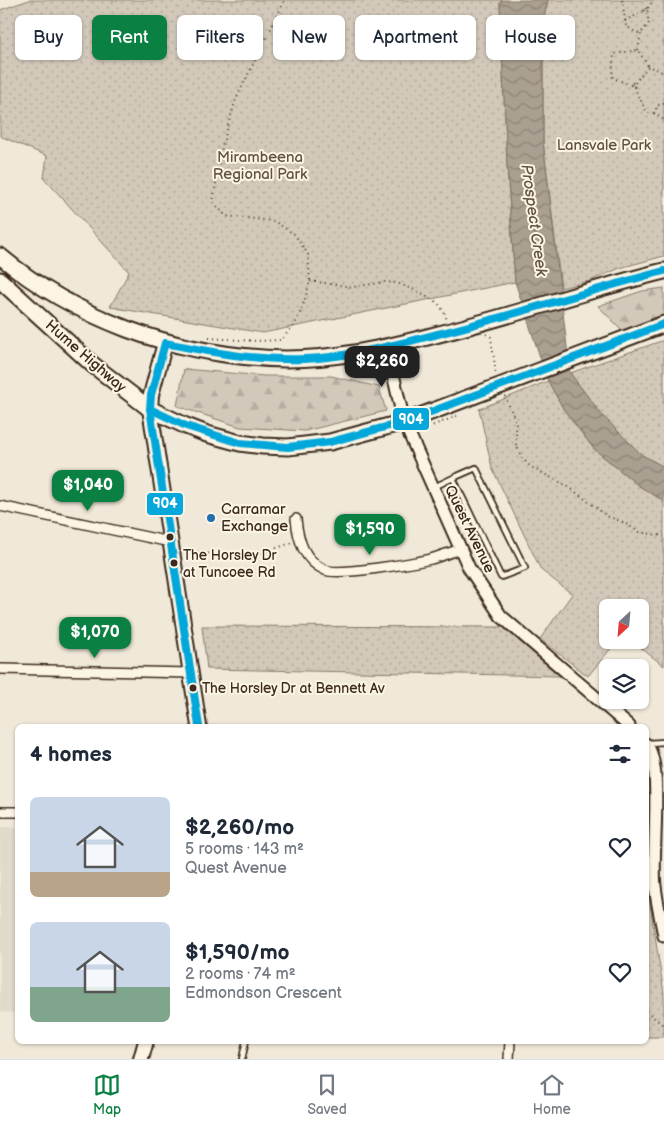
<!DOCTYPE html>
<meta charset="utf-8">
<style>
:root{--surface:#fff;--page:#f2f2f3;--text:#1f2937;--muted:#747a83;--line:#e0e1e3;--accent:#0b8043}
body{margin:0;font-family:"Balsamiq Sans",sans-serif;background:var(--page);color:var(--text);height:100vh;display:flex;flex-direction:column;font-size:19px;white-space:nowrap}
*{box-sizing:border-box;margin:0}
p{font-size:16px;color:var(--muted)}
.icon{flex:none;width:28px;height:28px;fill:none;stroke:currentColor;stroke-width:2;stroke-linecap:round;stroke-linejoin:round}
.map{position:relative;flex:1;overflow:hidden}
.drawer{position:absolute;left:15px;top:724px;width:634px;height:320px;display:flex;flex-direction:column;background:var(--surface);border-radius:8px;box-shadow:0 1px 4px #0004}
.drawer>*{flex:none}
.hud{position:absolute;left:15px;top:15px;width:635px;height:45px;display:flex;gap:10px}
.needle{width:32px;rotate:206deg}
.tools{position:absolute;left:599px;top:599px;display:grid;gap:10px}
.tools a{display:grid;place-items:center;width:50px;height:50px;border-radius:8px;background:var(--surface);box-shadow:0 1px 4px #0004;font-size:25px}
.price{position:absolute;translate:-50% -42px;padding:0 11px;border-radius:10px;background:var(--accent);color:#fff;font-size:16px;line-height:32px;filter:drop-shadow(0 1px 2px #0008)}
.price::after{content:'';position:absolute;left:50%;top:30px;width:15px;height:11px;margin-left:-8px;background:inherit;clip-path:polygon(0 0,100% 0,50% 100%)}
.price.active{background:#222;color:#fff}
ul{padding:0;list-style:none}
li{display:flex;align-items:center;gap:15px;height:125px;padding:0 15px}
li span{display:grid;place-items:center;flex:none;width:140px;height:100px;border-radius:8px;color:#555}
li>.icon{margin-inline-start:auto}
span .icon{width:60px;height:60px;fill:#fffc;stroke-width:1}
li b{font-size:21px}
h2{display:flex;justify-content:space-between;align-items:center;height:60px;padding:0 15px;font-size:21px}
.tag{padding:0 18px;border-radius:8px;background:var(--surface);box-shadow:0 1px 4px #0004;font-size:18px;line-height:45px}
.tag.active{background:var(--accent);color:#fff}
.tab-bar{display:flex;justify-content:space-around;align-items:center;height:70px;border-top:1px solid var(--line);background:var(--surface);font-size:14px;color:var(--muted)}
.tab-bar a{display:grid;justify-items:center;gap:2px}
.tab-bar .active{color:var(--accent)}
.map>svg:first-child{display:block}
</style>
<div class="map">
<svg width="664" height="1059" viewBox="0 0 664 1059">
<defs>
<pattern id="forest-firs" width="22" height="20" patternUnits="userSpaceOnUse" patternTransform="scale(1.25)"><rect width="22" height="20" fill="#d2c9ba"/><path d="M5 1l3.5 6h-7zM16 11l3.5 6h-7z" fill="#b5ad9f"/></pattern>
<pattern id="park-dots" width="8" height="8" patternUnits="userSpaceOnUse" patternTransform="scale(1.25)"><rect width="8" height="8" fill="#d2c9ba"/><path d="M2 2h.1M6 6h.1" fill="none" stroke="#b5ad9f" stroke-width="1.8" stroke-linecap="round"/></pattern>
<pattern id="water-waves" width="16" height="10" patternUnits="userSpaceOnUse" patternTransform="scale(1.25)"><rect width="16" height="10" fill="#aaa091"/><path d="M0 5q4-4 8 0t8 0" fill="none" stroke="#8c8376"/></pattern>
</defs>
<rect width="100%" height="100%" fill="#f0e9d9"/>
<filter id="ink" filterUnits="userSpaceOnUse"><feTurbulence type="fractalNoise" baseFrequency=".02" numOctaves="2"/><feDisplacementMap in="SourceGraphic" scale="10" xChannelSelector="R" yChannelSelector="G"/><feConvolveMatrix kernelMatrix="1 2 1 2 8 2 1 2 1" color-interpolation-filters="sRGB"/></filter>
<g filter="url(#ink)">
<path fill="#e1d9c9" d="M0,827H17V1013L0,1012Z"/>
<path fill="url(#forest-firs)" stroke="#867a6c" d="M664,288V315L625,333L598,306L642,291Z
M184,369L264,376H331L379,387L386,411L305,431L240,427L177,406Z"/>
<path fill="url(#park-dots)" stroke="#867a6c" d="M29,0H502L500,3L507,165L515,282L263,333L110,307L129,272L44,178L47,156L0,136V10Z
M548,0H664V256L620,268L590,281L561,288L543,141V22Z
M664,340V467L642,455L601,414L570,373Z
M548,381L564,410L594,449L639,486L664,501V666L631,640H640V608H608V640H618L588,676L540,639L572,594L541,570L492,468L479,409Z
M202,626L503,627L560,676L207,669Z
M646,892H648L664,993V1037H646Z"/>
<path fill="url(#water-waves)" stroke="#7e7163" d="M502,0H548L543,22V141L570,373L601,414L642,455L664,467V501L639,486L594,449L564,410L548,381L515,282L507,165L500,3Z"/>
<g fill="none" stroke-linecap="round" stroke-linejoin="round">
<defs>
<path id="service" d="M476,468L525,568L501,577L453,478Z
M434,487L453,478
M648,743L664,742
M242,1059L246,1041"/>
<path id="minor" d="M0,506L170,542
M296,519C298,540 304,561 325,570C339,576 413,563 431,559C441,556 451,552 461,549
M0,669L191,673
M0,812H18
M509,1059L510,1041"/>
<path id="tertiary" d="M387,348L404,422L469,568L501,616L629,726
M646,744C664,763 651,856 655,886C657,903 661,919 664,936"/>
<path id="primary" d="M165,343L151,395L150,409L199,726
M141,1059L146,1041"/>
<path id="trunk" d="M0,256C37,287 82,312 127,329C178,348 232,358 286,359C337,359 386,348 435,335C512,316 587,290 664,271
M0,280L93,365L150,409L186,426L207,434L240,443L263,446L288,447L330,442L404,422L664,324"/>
</defs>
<use href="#service" stroke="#3b2a1e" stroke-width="8"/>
<use href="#minor" stroke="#3b2a1e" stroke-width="12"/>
<use href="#tertiary" stroke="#3b2a1e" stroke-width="15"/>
<use href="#primary" stroke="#3b2a1e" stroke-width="18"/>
<use href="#trunk" stroke="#3b2a1e" stroke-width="19"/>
<path stroke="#3b2a1e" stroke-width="2" stroke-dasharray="1 4" stroke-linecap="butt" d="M622,0L626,26L637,33H641L649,23L647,12
M646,8L649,10L647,12L644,11Z
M648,8L653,0
M625,21L644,11
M638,50L641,33
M632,83L635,84L634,87L631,86Z
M635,83L648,66L664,73
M631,85L613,78L612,75L614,54L638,50L648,66
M634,87L646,111L651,114L654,113L658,105L664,104
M654,113L664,120
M310,281L353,287L385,282L397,283L415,290L438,303L444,312L447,320
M486,334L491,337L496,374
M209,338L256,341L281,340L295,324L303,306L310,281L308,254L294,234L274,221L226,216L213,202L222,146L236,99L285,0
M505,396L516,422V445L522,458L531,467L569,487L607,516L623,522L639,532L664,536
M419,431L457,416
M183,550L244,558L292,543
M646,1011L664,1026"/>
<use href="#service" stroke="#fcf5e5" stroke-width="4.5"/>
<use href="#minor" stroke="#fcf5e5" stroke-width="9"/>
<use href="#tertiary" stroke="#fcf5e5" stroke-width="11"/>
<use href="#primary" stroke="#fcf5e5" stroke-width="14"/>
<use href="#trunk" stroke="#fcf5e5" stroke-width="15"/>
<defs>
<path id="bus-1" d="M150,409L186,426L240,443L288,447L330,442L404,422L664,324
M199,726L150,409L151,395L165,343C211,352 257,361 304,359C350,357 394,345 438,334C514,315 588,291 664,271"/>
</defs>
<use href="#bus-1" stroke="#fcf5e5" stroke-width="11"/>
<use href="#bus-1" stroke="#06a7da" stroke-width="8"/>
</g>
</g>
<circle fill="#1f6fb2" stroke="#fcf5e5" stroke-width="2" cx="211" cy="518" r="5"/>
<g fill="#3b2a1e" stroke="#fcf5e5" stroke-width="2">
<circle cx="170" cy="537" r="4.5"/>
<circle cx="174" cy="563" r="4.5"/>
<circle cx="193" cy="688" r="4.5"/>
</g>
<g text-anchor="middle" stroke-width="4" stroke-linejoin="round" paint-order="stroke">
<g font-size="14" fill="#3b2a1e" stroke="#fcf5e5" text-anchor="start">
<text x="183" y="560">The Horsley Dr<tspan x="183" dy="17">at Tuncoee Rd</tspan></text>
<text x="202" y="693">The Horsley Dr at Bennett Av</text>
</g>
<g font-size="15" fill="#615245" stroke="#fcf5e5">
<text x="604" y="150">Lansvale Park</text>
<text x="260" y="162">Mirambeena<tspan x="260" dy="17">Regional Park</tspan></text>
</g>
<g font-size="15" fill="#3b2a1e" stroke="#fcf5e5">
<text transform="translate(86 356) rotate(41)" y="5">Hume Highway</text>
<text transform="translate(470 529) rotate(64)" y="5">Quest Avenue</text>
</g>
<g font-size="15" fill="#3b2a1e" stroke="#fcf5e5" text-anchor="start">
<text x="221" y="514">Carramar<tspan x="221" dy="17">Exchange</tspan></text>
</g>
<g font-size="16" font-style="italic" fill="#625346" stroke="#fcf5e5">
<text transform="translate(535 220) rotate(82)" y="6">Prospect Creek</text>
</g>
</g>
<g stroke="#fcf5e5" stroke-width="2">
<rect x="392" y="407" width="38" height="24" rx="5" fill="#06a7da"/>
<rect x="146" y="492" width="38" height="24" rx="5" fill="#06a7da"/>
</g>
<g font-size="14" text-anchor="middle" font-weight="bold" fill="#fff">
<text x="411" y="424">904</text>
<text x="165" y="508">904</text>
</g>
</svg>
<div class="tools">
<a><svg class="needle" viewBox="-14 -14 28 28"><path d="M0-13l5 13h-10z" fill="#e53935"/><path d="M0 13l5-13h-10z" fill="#747a83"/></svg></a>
<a><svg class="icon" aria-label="layers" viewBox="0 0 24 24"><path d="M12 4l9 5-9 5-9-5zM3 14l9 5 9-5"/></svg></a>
</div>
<b class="price active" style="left:382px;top:388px">$2,260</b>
<b class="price" style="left:88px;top:512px">$1,040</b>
<b class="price" style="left:370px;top:556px">$1,590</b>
<b class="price" style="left:95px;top:659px">$1,070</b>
<div class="hud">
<a class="tag">Buy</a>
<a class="tag active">Rent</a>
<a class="tag">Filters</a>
<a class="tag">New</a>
<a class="tag">Apartment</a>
<a class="tag">House</a>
</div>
<section class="drawer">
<h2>4 homes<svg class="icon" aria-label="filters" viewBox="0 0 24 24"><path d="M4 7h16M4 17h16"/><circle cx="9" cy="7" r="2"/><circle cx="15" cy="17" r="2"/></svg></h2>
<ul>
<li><span style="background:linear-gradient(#c9d6e8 75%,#b9a48a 0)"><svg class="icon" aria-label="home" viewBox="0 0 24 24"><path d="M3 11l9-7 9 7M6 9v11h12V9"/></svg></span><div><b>$2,260/mo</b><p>5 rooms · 143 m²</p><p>Quest Avenue</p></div><svg class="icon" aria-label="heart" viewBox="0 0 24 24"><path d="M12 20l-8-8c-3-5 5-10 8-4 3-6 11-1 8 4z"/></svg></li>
<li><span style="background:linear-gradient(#c9d6e8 65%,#7fa58c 0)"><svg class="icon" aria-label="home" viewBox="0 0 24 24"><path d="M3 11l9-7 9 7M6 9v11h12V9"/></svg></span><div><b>$1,590/mo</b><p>2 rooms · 74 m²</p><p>Edmondson Crescent</p></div><svg class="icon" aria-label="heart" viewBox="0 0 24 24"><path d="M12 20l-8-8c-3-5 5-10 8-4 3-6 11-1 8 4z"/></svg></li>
</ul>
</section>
</div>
<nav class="tab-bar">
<a class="active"><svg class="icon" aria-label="map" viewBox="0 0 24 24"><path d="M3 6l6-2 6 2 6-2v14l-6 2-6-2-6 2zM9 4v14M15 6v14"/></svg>Map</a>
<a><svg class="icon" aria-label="saved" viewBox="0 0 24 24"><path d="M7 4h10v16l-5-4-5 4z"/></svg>Saved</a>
<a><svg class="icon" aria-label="home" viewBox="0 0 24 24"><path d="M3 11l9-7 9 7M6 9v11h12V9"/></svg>Home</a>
</nav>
